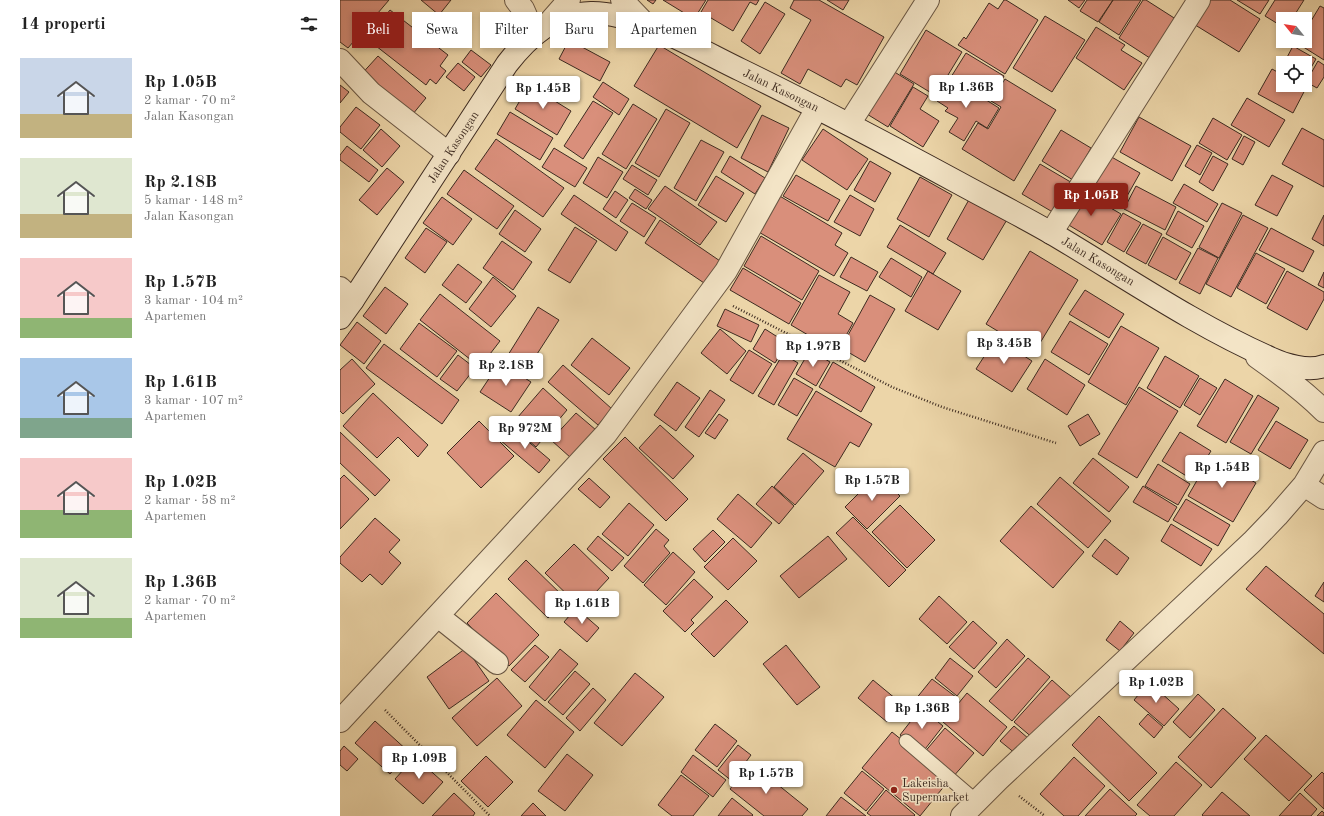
<!DOCTYPE html>
<html lang="id">
<meta charset="utf-8">
<style>
:root{--surface:#fff;--page:#f6f6f6;--text:#222;--muted:#767676;--accent:#8f2418}
body{margin:0;font-family:"Old Standard TT",serif;background:var(--page);color:var(--text);height:100vh;display:flex;flex-direction:column;font-size:15px;white-space:nowrap}
*{box-sizing:border-box;margin:0}
p{font-size:13px;color:var(--muted)}
.icon{flex:none;width:22px;height:22px;fill:none;stroke:currentColor;stroke-width:2;stroke-linecap:round;stroke-linejoin:round}
.map{position:relative;flex:1;overflow:hidden}
.panel{display:flex;flex-direction:column;background:var(--surface);width:340px}
.panel>*{flex:none}
.guide{position:absolute;left:12px;top:12px;width:380px;height:36px;display:flex;gap:8px}
.needle{width:26px;rotate:300deg}
.buttons{position:absolute;left:936px;top:12px;display:grid;gap:8px}
.buttons a{display:grid;place-items:center;width:36px;height:36px;border-radius:0px;background:var(--surface);box-shadow:0 2px 6px #0003;font-size:20px}
.price{position:absolute;translate:-50% -34px;padding:0 9px;border-radius:4px;background:#fff;color:#222;font-size:13px;line-height:26px;filter:drop-shadow(0 1px 2px #0008)}
.price::after{content:'';position:absolute;left:50%;top:24px;width:12px;height:9px;margin-left:-6px;background:inherit;clip-path:polygon(0 0,100% 0,50% 100%)}
.price.active{background:var(--accent);color:#fff}
ul{padding:0;list-style:none}
li{display:flex;align-items:center;gap:12px;height:100px;padding:0 20px}
li span{display:grid;place-items:center;flex:none;width:112px;height:80px;border-radius:0px;color:#555}
li>.icon{margin-inline-start:auto}
span .icon{width:48px;height:48px;fill:#fffc;stroke-width:1}
li b{font-size:17px}
h2{display:flex;justify-content:space-between;align-items:center;height:48px;padding:0 20px;font-size:17px}
.tag{padding:0 14px;border-radius:0px;background:var(--surface);box-shadow:0 2px 6px #0003;font-size:14px;line-height:36px}
.tag.active{background:var(--accent);color:#fff}
main{display:flex;flex:1;min-height:0}
.map>svg:first-child{display:block}
</style>
<main>
<section class="panel">
<h2>14 properti<svg class="icon" aria-label="filters" viewBox="0 0 24 24"><path d="M4 7h16M4 17h16"/><circle cx="9" cy="7" r="2"/><circle cx="15" cy="17" r="2"/></svg></h2>
<ul>
<li><span style="background:linear-gradient(#c9d6e8 70%,#c2b280 0)"><svg class="icon" aria-label="home" viewBox="0 0 24 24"><path d="M3 11l9-7 9 7M6 9v11h12V9"/></svg></span><div><b>Rp 1.05B</b><p>2 kamar · 70 m²</p><p>Jalan Kasongan</p></div></li>
<li><span style="background:linear-gradient(#dfe7d0 70%,#c2b280 0)"><svg class="icon" aria-label="home" viewBox="0 0 24 24"><path d="M3 11l9-7 9 7M6 9v11h12V9"/></svg></span><div><b>Rp 2.18B</b><p>5 kamar · 148 m²</p><p>Jalan Kasongan</p></div></li>
<li><span style="background:linear-gradient(#f6c9c9 75%,#8fb573 0)"><svg class="icon" aria-label="home" viewBox="0 0 24 24"><path d="M3 11l9-7 9 7M6 9v11h12V9"/></svg></span><div><b>Rp 1.57B</b><p>3 kamar · 104 m²</p><p>Apartemen</p></div></li>
<li><span style="background:linear-gradient(#a9c7e8 75%,#7fa58c 0)"><svg class="icon" aria-label="home" viewBox="0 0 24 24"><path d="M3 11l9-7 9 7M6 9v11h12V9"/></svg></span><div><b>Rp 1.61B</b><p>3 kamar · 107 m²</p><p>Apartemen</p></div></li>
<li><span style="background:linear-gradient(#f6c9c9 65%,#8fb573 0)"><svg class="icon" aria-label="home" viewBox="0 0 24 24"><path d="M3 11l9-7 9 7M6 9v11h12V9"/></svg></span><div><b>Rp 1.02B</b><p>2 kamar · 58 m²</p><p>Apartemen</p></div></li>
<li><span style="background:linear-gradient(#dfe7d0 75%,#8fb573 0)"><svg class="icon" aria-label="home" viewBox="0 0 24 24"><path d="M3 11l9-7 9 7M6 9v11h12V9"/></svg></span><div><b>Rp 1.36B</b><p>2 kamar · 70 m²</p><p>Apartemen</p></div></li>
</ul>
</section>
<div class="map">
<svg width="984" height="816" viewBox="0 0 984 816">
<rect width="100%" height="100%" fill="#ecd5a8"/>
<filter id="stains"><feTurbulence type="fractalNoise" baseFrequency=".005" numOctaves="4"/><feColorMatrix values="0 0 0 0 .2 0 0 0 0 .09 0 0 0 0 .02 0 0 0 .5 -.17"/></filter>
<radialGradient id="worn" r=".72"><stop offset=".6" stop-color="#630" stop-opacity="0"/><stop offset="1" stop-color="#630" stop-opacity=".3"/></radialGradient>
<path fill="#d98f7b" stroke="#3d2b21" d="M0,0H49L8,48L0,42Z
M81,0H111L99,15Z
M307,0H316L313,4Z
M323,0H366L354,19Z
M368,0H419L416,5L410,2L393,31L361,12Z
M454,0H479L544,37L517,85L506,79L501,87L468,69L460,84L441,73L471,20L450,8Z
M487,0H509L503,10Z
M664,0H666L698,20L665,74L618,45L624,37L626,39L649,3L658,9Z
M728,0H745L739,8Z
M747,0H773L758,22L740,11Z
M773,0H801L779,35L759,22Z
M803,0H806L842,23L816,62L779,38Z
M866,0H890L920,19L899,52L852,23Z
M897,0H929L920,14Z
M935,0H964L952,19H943V27L925,16Z
M425,2L445,14L420,54L401,41Z
M980,6L984,8V60L957,43L959,41H965V31Z
M50,10L108,55L100,66L106,71L96,84L90,79L86,85L27,39Z
M705,16L745,40L712,92L673,68Z
M756,27L785,45L781,50L802,63L784,90L736,58Z
M586,30L622,52L608,75L610,76L598,97L560,74Z
M229,40L270,62L260,81L219,59Z
M319,45L421,106L397,148L294,86Z
M953,46L976,59L965,78V63H944Z
M131,50L151,65L141,77L122,62Z
M626,53L664,76L650,101L611,77Z
M38,56L86,98L68,120L18,78Z
M978,61L984,65V77L977,88L966,82Z
M118,63L135,77L124,91L106,77Z
M548,68L574,84L548,127L522,111Z
M932,69L943,75V85H961L966,88L953,113L918,94Z
M611,78L659,108L647,128L636,121L624,141L609,132L618,118L605,111L608,108L597,101Z
M665,79L716,110L674,181L622,149L638,123L648,129L661,107L651,101Z
M263,82L289,99L279,115L253,97Z
M0,85L9,92L0,103Z
M189,85L231,111L217,135L175,109Z
M573,87L588,96L580,109L599,121L583,147L550,126Z
M907,98L945,120L929,147L891,125Z
M253,101L273,113L243,159L224,146Z
M293,104L317,119L286,169L262,154Z
M16,107L40,125L21,149L0,132V127Z
M326,109L350,123L319,177L295,163Z
M170,112L213,138L200,160L157,134Z
M422,115L449,128L428,172L401,158Z
M799,117L851,146L832,181L780,152Z
M873,118L902,135L887,160L859,143Z
M962,128L984,140V187L942,164Z
M41,129L60,146L42,167L23,150Z
M483,129L528,159L507,190L462,160Z
M721,130L751,148L733,180L702,161Z
M904,136L915,142L903,165L892,159Z
M156,139L224,188L203,217L135,169Z
M361,140L384,152L356,201L334,188Z
M857,145L872,153L860,175L845,166Z
M7,146L38,170L29,182L0,160V155Z
M214,148L247,168L235,187L202,167Z
M768,155L800,173L782,205L750,188Z
M390,156L425,178L415,194L381,172Z
M873,156L888,164L873,191L859,182Z
M258,157L283,172L267,198L243,183Z
M530,161L551,173L535,202L514,190Z
M700,164L734,184L716,214L682,194Z
M292,165L317,180L308,195L283,179Z
M47,168L64,182L37,215L19,200Z
M124,170L174,206L157,229L107,194Z
M456,175L500,200L488,221L443,196Z
M932,175L953,186L937,216L915,205Z
M376,176L404,193L386,222L358,205Z
M580,177L612,195L589,237L557,219Z
M844,184L878,204L867,222L833,203Z
M325,186L377,222L360,245L308,209Z
M796,186L836,207L825,230L784,209Z
M295,189L312,200L306,209L289,198Z
M740,190L781,214L762,245L722,221Z
M275,191L288,200L276,218L263,209Z
M234,195L288,232L276,251L221,214Z
M438,195L502,233L495,245L508,253L494,276L417,231Z
M510,195L534,209L520,236L494,222Z
M631,196L668,218L643,260L607,239Z
M102,197L132,219L113,245L83,223Z
M292,203L316,218L304,237L280,221Z
M882,203L902,213L879,258L859,247Z
M175,210L201,229L185,252L159,234Z
M838,211L864,226L852,248L826,234Z
M783,213L801,223L784,252L767,242Z
M903,215L928,228L891,297L866,284Z
M984,215V246L972,239Z
M320,220L383,263L367,285L305,243Z
M803,224L822,234L806,264L786,253Z
M560,225L606,253L593,274L547,247Z
M235,227L257,241L230,283L208,270Z
M86,228L107,242L85,273L65,258Z
M931,228L974,251L963,272L919,250Z
M421,236L479,271L462,300L404,266Z
M823,237L851,253L836,280L808,265Z
M162,241L192,262L173,290L143,268Z
M858,248L878,258L860,294L839,283Z
M690,251L738,280L694,353L646,324Z
M916,253L945,269L926,304L897,288Z
M511,257L538,272L527,291L500,277Z
M551,258L582,277L571,297L539,277Z
M118,264L142,282L126,303L102,285Z
M403,268L461,303L449,324L390,290Z
M588,271L621,291L598,330L565,311Z
M947,271L984,292V299L967,330L927,308Z
M984,272V288L978,285Z
M479,275L510,292L498,314L513,323L497,352L451,325Z
M153,277L176,296L151,327L129,309Z
M45,287L68,304L46,334L23,316Z
M745,290L784,314L769,338L729,314Z
M100,294L160,341L140,367L80,320Z
M530,295L555,309L525,362L501,348Z
M198,307L219,320L188,368L168,355Z
M385,309L419,325L411,342L377,326Z
M730,321L768,344L749,375L711,352Z
M17,322L41,341L24,364L0,345Z
M79,323L117,351L97,377L60,349Z
M781,326L819,348L786,405L748,382Z
M380,329L406,351L387,374L361,353Z
M425,329L447,343L435,363L413,349Z
M252,338L290,368L269,395L231,365Z
M656,338L692,361L672,392L636,369Z
M44,344L119,400L102,424L26,368Z
M409,350L432,364L413,394L390,380Z
M470,350L490,362L476,386L456,374Z
M443,354L458,363L434,405L418,396Z
M118,355L135,368L117,391L100,379Z
M825,356L859,376L840,408L807,388Z
M12,359L35,384L3,414L0,411V370Z
M705,359L745,385L727,415L687,389Z
M160,362L191,382L171,412L140,392Z
M493,362L535,387L521,412L479,387Z
M223,365L272,409L258,425L208,382Z
M454,378L473,389L457,416L438,405Z
M860,378L877,388L860,415L844,405Z
M885,379L913,396L886,443L857,426Z
M337,382L360,398L336,431L314,415Z
M799,387L838,411L797,478L758,454Z
M203,388L227,410L196,447L171,425Z
M370,390L385,400L359,437L345,427Z
M476,391L532,424L519,447L510,442L495,467L447,439Z
M33,393L88,445L78,457L58,437L37,458L3,426Z
M918,395L939,408L911,454L890,442Z
M236,413L256,430L231,458L211,440Z
M379,414L388,420L375,439L365,433Z
M748,414L760,434L740,446L728,426Z
M139,421L174,456L141,488L107,453Z
M936,421L968,440L950,469L918,450Z
M320,425L354,456L333,479L299,448Z
M171,427L210,460L199,473L160,440Z
M0,432L50,480L35,496L0,463Z
M840,432L871,451L853,480L822,461Z
M285,437L348,499L326,521L263,459Z
M463,453L484,471L455,505L434,487Z
M871,456L916,483L893,522L848,496Z
M753,458L789,487L769,512L733,483Z
M818,464L850,484L838,505L805,486Z
M538,474L560,496L527,529L505,507Z
M4,475L29,499L0,529V479Z
M720,477L771,521L748,548L697,504Z
M249,478L270,497L260,508L238,489Z
M432,486L454,506L439,524L416,504Z
M803,486L837,507L828,522L793,502Z
M398,494L432,523L411,548L377,519Z
M846,499L890,525L878,546L833,520Z
M289,503L314,525L288,556L262,534Z
M560,505L595,540L567,568L532,532Z
M691,506L744,552L713,588L660,541Z
M513,517L566,570L549,587L496,533Z
M35,518L60,540L49,552L61,563L42,585L30,574L22,582L0,563V557Z
M831,524L872,549L861,566L821,541Z
M316,529L329,540L324,546L330,553L303,583L284,566Z
M373,530L385,542L365,562L353,549Z
M258,536L284,558L272,571L247,549Z
M488,536L507,559L459,598L440,576Z
M393,538L417,561L388,590L364,567Z
M765,539L789,558L777,575L752,556Z
M234,544L269,578L241,608L205,573Z
M333,552L355,572L326,605L304,585Z
M186,560L227,600L208,618L168,579Z
M926,566L984,614V654L906,589Z
M354,579L373,597L351,620L354,623L345,632L323,611Z
M984,582V602L975,596Z
M156,593L199,635L169,666L127,623Z
M599,596L627,622L607,644L579,619Z
M386,600L408,622L374,657L351,634Z
M236,608L259,628L247,642L224,622Z
M633,621L657,643L634,669L609,647Z
M780,621L794,633L780,651L766,640Z
M667,639L685,656L656,688L638,672Z
M195,645L209,657L185,682L171,670Z
M446,645L480,687L457,705L423,664Z
M126,648L149,681L109,709L87,677Z
M220,649L238,664L205,701L189,687Z
M610,658L633,676L617,696L595,678Z
M688,658L710,677L672,721L649,701Z
M235,671L250,684L223,715L208,702Z
M295,673L324,697L282,746L254,723Z
M157,678L182,706L137,746L112,718Z
M592,679L616,697L599,719L575,700Z
M533,680L562,704L547,722L518,698Z
M712,680L732,698L694,739L674,722Z
M809,682L839,709L824,726L794,700Z
M253,688L266,700L240,731L226,718Z
M627,693L667,727L643,756L603,722Z
M858,694L875,710L850,738L833,722Z
M196,700L234,732L205,768L167,735Z
M581,708L603,726L582,753L560,735Z
M883,708L916,738L871,788L838,757Z
M808,714L823,727L814,738L799,724Z
M759,716L817,773L789,801L732,745Z
M35,721L69,752L50,774L15,743Z
M375,724L397,741L377,767L355,750Z
M674,726L689,739L676,754L660,741Z
M605,728L634,753L612,778L583,754Z
M552,732L610,779L580,816L522,768Z
M926,735L972,776L949,801L904,759Z
M398,745L411,755L392,781L378,770Z
M4,746L18,759L7,771L0,765V751Z
M227,754L253,775L225,811L198,791Z
M353,755L386,780L373,797L341,772Z
M146,756L173,782L148,807L121,781Z
M75,757L103,782L83,804L55,779Z
M734,757L765,786L738,816H724L700,794Z
M836,762L862,785L834,816H810L797,805Z
M411,763L468,809L462,816H424L390,789Z
M522,771L544,789L526,811L504,793Z
M982,772L984,774V809L964,790Z
M341,775L369,796L353,816H332L318,805Z
M770,789L797,814L795,816H745Z
M546,790L575,815L574,816H531L527,813Z
M882,792L910,816H863L862,815Z
M114,793L135,813L133,816H92Z
M960,793L977,809L971,816H939Z
M501,797L526,816H486Z
M392,798L413,815L412,816H378Z
M193,803L206,816H181Z
M982,811L984,813V816H977Z"/>
<g fill="none" stroke-linecap="round" stroke-linejoin="round">
<defs>
<path id="service" d="M566,741L636,801"/>
<path id="minor" d="M176,0L183,9L194,34
M282,0L307,26
M208,24L229,0
M0,60L31,93L109,154
M509,124L588,0
M711,233L859,0
M0,288L13,300
M917,357C941,374 964,391 984,411
M964,485L984,498
M98,616L157,663
M0,721L266,434L386,271L477,108
M622,816L659,779L912,542L937,516L964,485L984,452"/>
<path id="secondary" d="M0,318L13,300L167,64C189,36 213,14 251,13C297,12 359,50 401,70C475,106 547,144 619,183C650,200 682,216 713,234C784,276 855,325 930,358C945,365 968,372 984,366"/>
</defs>
<use href="#service" stroke="#695643" stroke-width="15"/>
<use href="#minor" stroke="#695643" stroke-width="24"/>
<use href="#secondary" stroke="#3d2b21" stroke-width="24"/>
<path stroke="#3d2b21" stroke-width="2.5" stroke-dasharray="1 2" stroke-linecap="butt" d="M393,306L552,387L602,407L716,443
M45,710L150,816
M679,796L705,816"/>
<use href="#service" stroke="#f3e4c6" stroke-width="13"/>
<use href="#minor" stroke="#f3e4c6" stroke-width="22"/>
<use href="#secondary" stroke="#f3e4c6" stroke-width="22"/>
</g>
<circle fill="#8f2418" stroke="#f3e4c6" stroke-width="1.5" cx="554" cy="790" r="4"/>
<g text-anchor="middle" stroke-width="3" stroke-linejoin="round" paint-order="stroke">
<g font-size="12" fill="#3d2b21" stroke="#f3e4c6">
<text transform="translate(441 90) rotate(26)" y="4">Jalan Kasongan</text>
<text transform="translate(113 147) rotate(-57)" y="4">Jalan Kasongan</text>
<text transform="translate(758 261) rotate(31)" y="4">Jalan Kasongan</text>
</g>
<g font-size="12" fill="#3d2b21" stroke="#f3e4c6" text-anchor="start">
<text x="562" y="787">Lakeisha<tspan x="562" dy="14">Supermarket</tspan></text>
</g>
</g>
<rect width="100%" height="100%" filter="url(#stains)"/>
<rect width="100%" height="100%" fill="url(#worn)"/>
</svg>
<div class="buttons">
<a><svg class="needle" viewBox="-14 -14 28 28"><path d="M0-13l5 13h-10z" fill="#e53935"/><path d="M0 13l5-13h-10z" fill="#767676"/></svg></a>
<a><svg class="icon" aria-label="locate" viewBox="0 0 24 24"><circle cx="12" cy="12" r="6"/><path d="M12 2v4M12 18v4M2 12h4M18 12h4"/></svg></a>
</div>
<b class="price" style="left:626px;top:109px">Rp 1.36B</b>
<b class="price" style="left:203px;top:110px">Rp 1.45B</b>
<b class="price active" style="left:751px;top:217px">Rp 1.05B</b>
<b class="price" style="left:664px;top:365px">Rp 3.45B</b>
<b class="price" style="left:473px;top:368px">Rp 1.97B</b>
<b class="price" style="left:166px;top:387px">Rp 2.18B</b>
<b class="price" style="left:185px;top:450px">Rp 972M</b>
<b class="price" style="left:882px;top:489px">Rp 1.54B</b>
<b class="price" style="left:532px;top:502px">Rp 1.57B</b>
<b class="price" style="left:242px;top:625px">Rp 1.61B</b>
<b class="price" style="left:816px;top:704px">Rp 1.02B</b>
<b class="price" style="left:582px;top:730px">Rp 1.36B</b>
<b class="price" style="left:79px;top:780px">Rp 1.09B</b>
<b class="price" style="left:426px;top:795px">Rp 1.57B</b>
<div class="guide">
<a class="tag active">Beli</a>
<a class="tag">Sewa</a>
<a class="tag">Filter</a>
<a class="tag">Baru</a>
<a class="tag">Apartemen</a>
</div>
</div>
</main>
